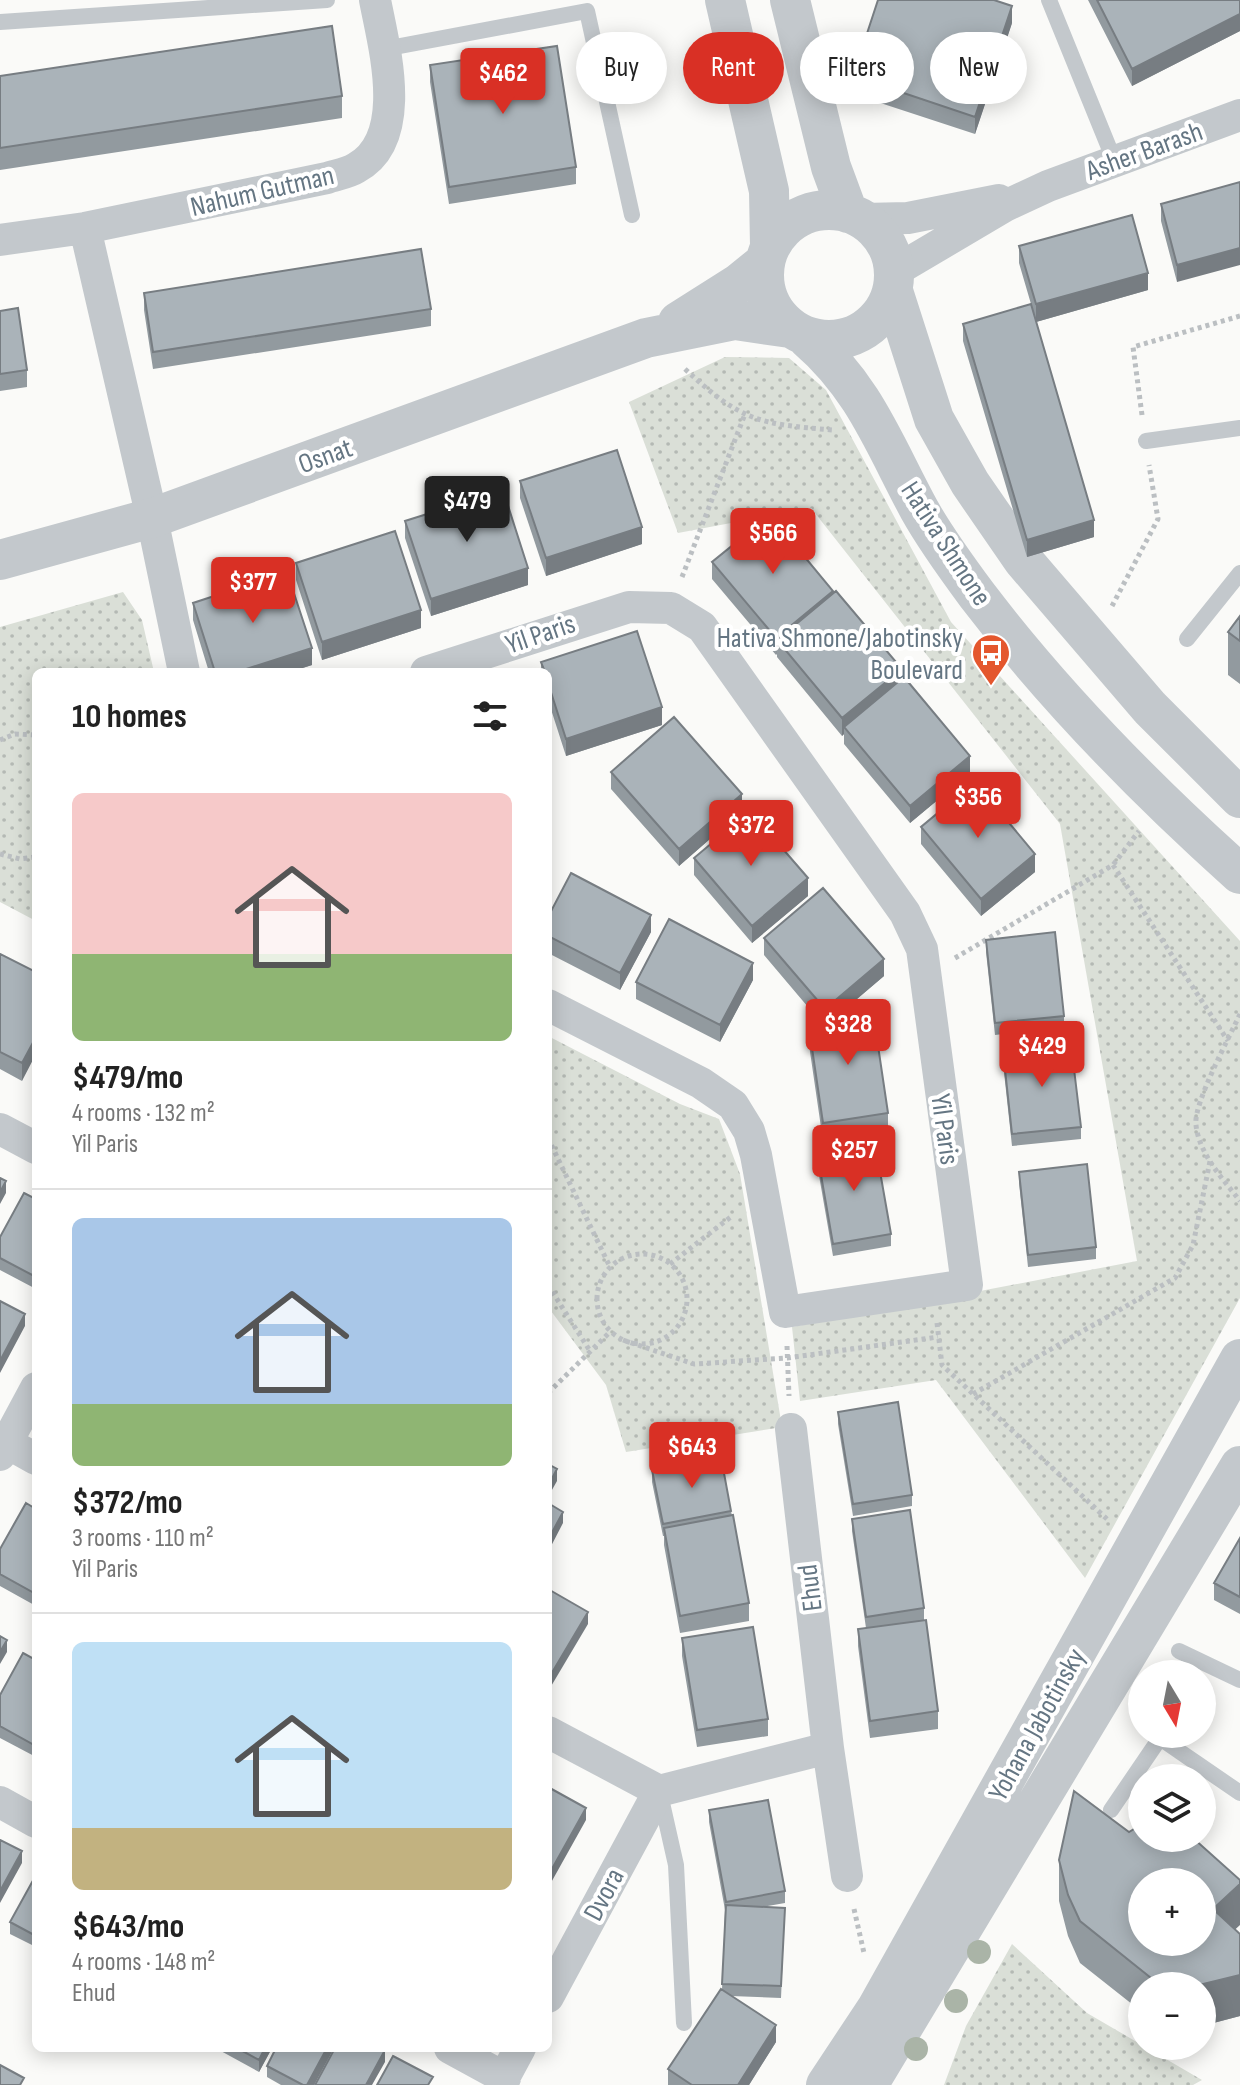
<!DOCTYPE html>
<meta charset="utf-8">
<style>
:root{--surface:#fff;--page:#f2f2f2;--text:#222;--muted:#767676;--line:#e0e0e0;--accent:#d93025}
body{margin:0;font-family:"Sofia Sans Condensed",sans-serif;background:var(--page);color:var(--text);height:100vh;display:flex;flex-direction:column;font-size:30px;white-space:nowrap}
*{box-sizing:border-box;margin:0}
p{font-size:26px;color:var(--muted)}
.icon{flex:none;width:44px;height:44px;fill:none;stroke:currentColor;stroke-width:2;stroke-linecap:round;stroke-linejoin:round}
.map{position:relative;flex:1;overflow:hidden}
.panel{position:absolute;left:32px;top:668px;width:520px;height:1384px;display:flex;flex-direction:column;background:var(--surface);border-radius:12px;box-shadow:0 4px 20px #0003}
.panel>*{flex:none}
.hud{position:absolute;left:576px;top:32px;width:544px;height:72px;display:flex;gap:16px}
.needle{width:52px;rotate:170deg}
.controls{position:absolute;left:1128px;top:1660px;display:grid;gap:16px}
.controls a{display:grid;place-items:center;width:88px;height:88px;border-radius:50%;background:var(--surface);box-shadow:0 4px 20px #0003;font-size:40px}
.price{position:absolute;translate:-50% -68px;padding:0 18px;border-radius:8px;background:var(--accent);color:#fff;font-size:26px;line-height:52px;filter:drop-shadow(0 2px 4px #0008)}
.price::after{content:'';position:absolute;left:50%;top:48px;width:24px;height:18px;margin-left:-12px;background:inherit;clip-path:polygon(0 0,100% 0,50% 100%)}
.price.current{background:#222;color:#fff}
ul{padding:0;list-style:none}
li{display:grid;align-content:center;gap:16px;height:424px;padding:0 40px}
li+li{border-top:2px solid var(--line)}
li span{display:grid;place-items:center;height:248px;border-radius:12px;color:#555}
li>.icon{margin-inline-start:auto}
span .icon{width:144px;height:144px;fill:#fffc;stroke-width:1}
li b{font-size:34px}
h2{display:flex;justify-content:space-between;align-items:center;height:96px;padding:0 40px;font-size:34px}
.tag{padding:0 28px;border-radius:36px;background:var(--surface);box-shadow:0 4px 20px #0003;font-size:28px;line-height:72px}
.tag.current{background:var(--accent);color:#fff}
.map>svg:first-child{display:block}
</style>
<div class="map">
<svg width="1240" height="2085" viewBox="0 0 1240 2085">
<defs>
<pattern id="park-dots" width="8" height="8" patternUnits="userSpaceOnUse" patternTransform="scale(2)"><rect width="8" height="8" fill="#dadfd7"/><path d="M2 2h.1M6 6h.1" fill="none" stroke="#b4b9b4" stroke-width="1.8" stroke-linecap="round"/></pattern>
</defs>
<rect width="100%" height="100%" fill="#fafaf8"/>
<path fill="url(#park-dots)" d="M725,357L789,358L826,390L951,622L1240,941V1298L1085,1578L936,1380L800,1401L792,1327L1137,1261L1060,824L811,508L678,533L629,402Z
M123,592L142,620L154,672H36V921L0,902V627Z
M548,1036L680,1104L719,1119L740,1174L782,1427L626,1452L606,1385L548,1307Z
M1012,1944L1087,2013L1202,2080L1193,2085H944L966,2026Z"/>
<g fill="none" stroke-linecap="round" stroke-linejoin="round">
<path stroke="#bbbfc2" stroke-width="5" stroke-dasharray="4 4" stroke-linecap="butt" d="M685,369C741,421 758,424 833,430
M1142,415L1133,347L1240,316
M682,577L745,414
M1112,606L1158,519L1149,465
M0,740L15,734L36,735
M0,854L20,859L36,857
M1113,865L1228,1041
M955,958L1113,865L1139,831
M1240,1014C1230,1036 1193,1104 1196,1125C1199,1154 1223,1179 1240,1201
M548,1138L610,1267
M597 1299a45 45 0 1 1 90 0a45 45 0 1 1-90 0Z
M670,1264L732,1216
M548,1285L590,1351
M937,1323L942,1365L1108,1520
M623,1340L694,1364L787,1358L938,1337
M787,1346L789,1396
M548,1393L610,1332
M973,1394L1175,1278L1193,1245L1210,1161
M854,1909L864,1953"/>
<path stroke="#c3c8cc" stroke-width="16" d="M1049,0L1114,160
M0,22L327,0
M384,49L587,11L632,215
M1146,441L1240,428
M1187,639L1240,573
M1179,1651L1240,1680
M660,1794L676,1865L684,2023
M1111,1810L1160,1738L1240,1793"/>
<path stroke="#c3c8cc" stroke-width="32" d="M863,219L908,218L999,200
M85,228L152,518L184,672
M0,240L85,228L327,178C336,175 348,173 356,168C410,139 384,47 375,0
M895,271L1005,206L1048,186L1240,115
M426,672L629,607L671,608L702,627L905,913L922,949L967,1285L785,1312L756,1155L749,1131L733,1105L701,1083L548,1005
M0,1129L36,1148
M791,1429L828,1748L847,1876
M0,1439L36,1459
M0,1455L36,1388
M548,1732L659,1791L828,1748
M0,1802L36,1822
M548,1997L659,1791
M450,2048L505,2078
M500,2085L520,2048"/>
<path stroke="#c3c8cc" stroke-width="40" d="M725,0L769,191L770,246
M790,0L831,167L848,213
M764 275a65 65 0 1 1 130 0a65 65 0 1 1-130 0Z
M893,291L934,419L970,483L1023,560L1150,708L1240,798
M678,322L738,284L764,263
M807,338C864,387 884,444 919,509C935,538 957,568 977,595C1054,696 1145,789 1240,874
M0,560L152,518L646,338L735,320L790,328
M826,2085L877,2008L1240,1359
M868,2085L1240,1466"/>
</g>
<g fill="#aab4a7">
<circle cx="979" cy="1952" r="12"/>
<circle cx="956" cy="2001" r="12"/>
<circle cx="916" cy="2049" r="12"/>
</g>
<path fill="#929a9f" d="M1088,0H1240V31L1132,86Z
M1012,23L975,134L853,94V76Z
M430,65L576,167V184L449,204L430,82Z
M0,76L342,96V118L0,170Z
M1240,182L1177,282L1161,221V204Z
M1019,246L1148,290L1036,322L1094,537L1027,557L963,341V324L1031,304L1019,263Z
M144,293L431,309V326L153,369L144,310Z
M0,311L27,370V387L0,391Z
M520,481L642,544L546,576L520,498Z
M405,521L528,585L431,616L405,538Z
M712,562L833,594L902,679L970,773L910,823L844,744V734L842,736L777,657V654L776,655L712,579Z
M296,563L421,628L322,660L296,580Z
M193,603L312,665L290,672H209L193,620Z
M1240,616V684L1228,675V632Z
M541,662L662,725L566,756L548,700V672H541Z
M611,772L742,811L679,866L611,789Z
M921,827L1035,872L981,916L921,844Z
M694,858L808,896L752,943L694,875Z
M548,917L651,932L620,990L548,953Z
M764,938L884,976L836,1017L888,1113V1130L823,1141L808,1038V1021L819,1020L764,955Z
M986,940L1064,1016V1027L995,1035L986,952Z
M0,954L36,972L22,1081L0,1069Z
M753,980L720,1042L636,999V982Z
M1003,1051L1081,1127V1139L1012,1146L1003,1063Z
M817,1152L891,1234V1246L833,1256L817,1164Z
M1019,1172L1096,1247V1259L1028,1267L1019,1183Z
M36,1199V1289L0,1270V1237Z
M838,1412L912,1495V1506L853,1516L838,1424Z
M652,1470L731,1511L749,1603V1621L680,1633L664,1545V1536H663L652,1482Z
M36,1509V1606L0,1586V1549Z
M852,1519L924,1608V1620L938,1711V1729L870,1738L858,1646V1629L866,1628L852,1531Z
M1240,1538V1614L1214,1600V1583Z
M682,1638L768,1719V1736L697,1747L682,1656Z
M36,1660V1757L0,1738V1695Z
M709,1810L785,1891V1903L762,1907L785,1908L781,1998L731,1996L776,2042L749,2085H668V2069L722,1990L725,1910L709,1822Z
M1059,1860L1235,1930L1240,1934V2016L1202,2026V1986H1142V2012L1080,1963L1068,1936L1059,1901Z
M36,1875V1947L10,1934V1922Z
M219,2048H272L259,2072L219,2050Z
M276,2048H334L314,2085H281L267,2077V2066Z"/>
<path fill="#777d82" d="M1012,6V23L975,134V117Z
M1240,14V31L1132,86V69Z
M1240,248V265L1177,282V265Z
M1148,273V290L1036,322V304Z
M1094,520V537L1027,557V540Z
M642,527V544L546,576V558Z
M528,568V585L431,616V599Z
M833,591V608L777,640L776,655V638Z
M421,610V628L322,660V642Z
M312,648V665L290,672H237Z
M902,669V686L844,727V734L842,736V718Z
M662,707V725L566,756V739Z
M970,756V773L910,823V806Z
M742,794V811L679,866V849Z
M1035,854V872L981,916V899Z
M808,878V896L752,943V926Z
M651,915V932L620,990V973Z
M884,959V976L825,1026V1009Z
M753,963V980L720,1042V1025Z
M36,1037V1054L22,1081V1063Z
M6,1181V1193L0,1204V1192Z
M25,1314V1326L0,1373V1361Z
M557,1469V1481L548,1497V1486Z
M563,1512V1523L548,1552V1540Z
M588,1612V1624L550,1688V1676Z
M7,1640V1652L0,1664V1652Z
M586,1808V1820L548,1888V1876Z
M22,1851V1863L0,1903V1891Z
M1240,1884V1925L1213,1950V1909Z
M1240,1975V2016L1202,2026V1986H1195Z
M776,2025V2042L749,2085H738Z
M265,2048H272L259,2072V2060Z
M327,2048H334L314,2085H307Z
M385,2050V2062L372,2085H366Z"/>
<path fill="#aab3b9" stroke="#777d82" stroke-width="2" fill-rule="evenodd" d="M878,0H994L1012,6L975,117L853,76Z
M1097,0H1240V14L1132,69Z
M332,26L342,96L0,148V76Z
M557,46L576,167L449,187L430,65Z
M1240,182V248L1177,265L1161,204Z
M1132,215L1148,273L1036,304L1019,246Z
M421,249L431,309L153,352L144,293Z
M1031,304L1094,520L1027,540L963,324Z
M18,308L27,370L0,374V311Z
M617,450L642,527L546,558L520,481Z
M503,490L528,568L431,599L405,521Z
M770,515L833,591L776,638L712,562Z
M395,531L421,610L322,642L296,563Z
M287,572L312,648L237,672H215L193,603Z
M836,591L902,669L842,718L777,640Z
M1240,616V641L1228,632Z
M637,631L662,707L566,739L548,683V672H545L541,662Z
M904,677L970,756L910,806L844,727Z
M674,717L742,794L679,849L611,772Z
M975,782L1035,854L981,899L921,827Z
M750,811L808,878L752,926L694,858Z
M571,873L651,915L620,973L548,936V917Z
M823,888L884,959L825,1009L764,938Z
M669,919L753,963L720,1025L636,982Z
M1055,932L1064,1016L995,1023L986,940Z
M0,954L36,972V1037L22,1063L0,1052Z
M873,1012L888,1113L823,1123L808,1021Z
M1071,1044L1081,1127L1012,1134L1003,1051Z
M875,1143L891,1234L833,1244L817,1152Z
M1087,1164L1096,1247L1028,1255L1019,1172Z
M0,1178L6,1181L0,1192Z
M24,1193L36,1199V1277L0,1258V1237Z
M0,1301L25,1314L0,1361Z
M898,1402L912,1495L853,1504L838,1412Z
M721,1457L731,1511L663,1524L652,1470Z
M548,1464L557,1469L548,1486Z
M26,1503L36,1509V1594L0,1574V1549Z
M548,1503L563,1512L548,1540Z
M910,1510L924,1608L866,1617L852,1519Z
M733,1515L749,1603L680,1616L664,1528Z
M1240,1538V1597L1214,1583Z
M548,1589L588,1612L550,1676L548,1675Z
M926,1620L938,1711L870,1721L858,1629Z
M753,1627L768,1719L697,1730L682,1638Z
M0,1636L7,1640L0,1652Z
M23,1653L36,1660V1746L0,1726V1695Z
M548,1787L586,1808L548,1876Z
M1074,1791L1129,1832L1142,1824V1838H1193L1240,1880V1884L1213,1909L1240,1934V1975L1195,1986H1161L1080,1921L1068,1895L1059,1860ZM1142,1882H1202V1942H1142Z
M768,1800L785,1891L726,1902L709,1810Z
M0,1840L22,1851L0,1891Z
M36,1875V1936L10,1922Z
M726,1905L785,1908L781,1986L722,1984Z
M721,1989L776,2025L738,2085H692L668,2069Z
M237,2048H265L259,2060Z
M276,2048H327L307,2085H303L267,2066Z
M335,2048H381L385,2050L366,2085H315Z
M393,2056L433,2077L428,2085H377Z
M0,2065L24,2078L20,2085H0Z"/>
<defs>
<symbol id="bus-pin" viewBox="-11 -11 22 30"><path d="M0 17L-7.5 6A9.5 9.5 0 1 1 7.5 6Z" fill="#e4572e" stroke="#fff"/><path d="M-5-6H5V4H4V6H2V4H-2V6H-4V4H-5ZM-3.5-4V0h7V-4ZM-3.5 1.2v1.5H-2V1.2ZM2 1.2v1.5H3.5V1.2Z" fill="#fff"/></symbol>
</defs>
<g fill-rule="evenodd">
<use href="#bus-pin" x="969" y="631" width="44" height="60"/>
</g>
<g text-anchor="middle" stroke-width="8" stroke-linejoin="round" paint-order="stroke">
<g font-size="28" fill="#657683" stroke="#fff">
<text transform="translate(1144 150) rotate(-20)" y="10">Asher Barash</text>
<text transform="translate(262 190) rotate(-13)" y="10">Nahum Gutman</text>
<text transform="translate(325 455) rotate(-20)" y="10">Osnat</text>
<text transform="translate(947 543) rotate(57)" y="10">Hativa Shmone</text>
<text transform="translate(540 633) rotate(-19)" y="10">Yil Paris</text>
<text transform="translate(946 1129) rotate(82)" y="10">Yil Paris</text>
<text transform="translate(809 1588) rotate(-97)" y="10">Ehud</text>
<text transform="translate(1036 1724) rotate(-61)" y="10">Yohana Jabotinsky</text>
<text transform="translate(603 1894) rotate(-62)" y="10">Dvora</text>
</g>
<g font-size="28" fill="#657683" stroke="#fff" text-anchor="end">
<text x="963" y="647">Hativa Shmone/Jabotinsky<tspan x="963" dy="32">Boulevard</tspan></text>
</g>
</g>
</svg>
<div class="controls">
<a><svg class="needle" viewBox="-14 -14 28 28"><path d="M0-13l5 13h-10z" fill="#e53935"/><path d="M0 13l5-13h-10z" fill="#767676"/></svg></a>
<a><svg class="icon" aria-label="layers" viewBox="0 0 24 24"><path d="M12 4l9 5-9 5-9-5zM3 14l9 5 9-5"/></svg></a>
<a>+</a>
<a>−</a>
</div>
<b class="price" style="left:503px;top:116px">$462</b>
<b class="price current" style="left:467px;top:544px">$479</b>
<b class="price" style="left:773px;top:576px">$566</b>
<b class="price" style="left:253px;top:625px">$377</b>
<b class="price" style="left:978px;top:840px">$356</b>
<b class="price" style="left:751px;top:868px">$372</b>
<b class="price" style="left:848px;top:1067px">$328</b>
<b class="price" style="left:1042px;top:1089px">$429</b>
<b class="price" style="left:854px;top:1193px">$257</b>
<b class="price" style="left:692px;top:1490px">$643</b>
<div class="hud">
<a class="tag">Buy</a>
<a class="tag current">Rent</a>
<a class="tag">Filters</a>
<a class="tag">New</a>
</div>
<section class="panel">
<h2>10 homes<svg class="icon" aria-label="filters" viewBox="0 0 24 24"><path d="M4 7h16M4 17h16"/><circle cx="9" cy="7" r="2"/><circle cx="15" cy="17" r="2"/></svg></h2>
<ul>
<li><span style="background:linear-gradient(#f6c9c9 65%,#8fb573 0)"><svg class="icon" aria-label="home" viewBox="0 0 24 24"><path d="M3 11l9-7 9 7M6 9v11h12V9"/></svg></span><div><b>$479/mo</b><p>4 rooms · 132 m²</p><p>Yil Paris</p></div></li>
<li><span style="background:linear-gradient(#a9c7e8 75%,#8fb573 0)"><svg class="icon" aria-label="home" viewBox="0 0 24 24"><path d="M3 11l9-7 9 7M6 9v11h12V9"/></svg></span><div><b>$372/mo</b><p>3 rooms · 110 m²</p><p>Yil Paris</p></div></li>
<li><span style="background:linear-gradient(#bfe0f5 75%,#c2b280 0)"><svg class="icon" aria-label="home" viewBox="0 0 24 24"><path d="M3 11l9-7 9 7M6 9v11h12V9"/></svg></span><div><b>$643/mo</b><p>4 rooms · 148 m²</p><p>Ehud</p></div></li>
</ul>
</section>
</div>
